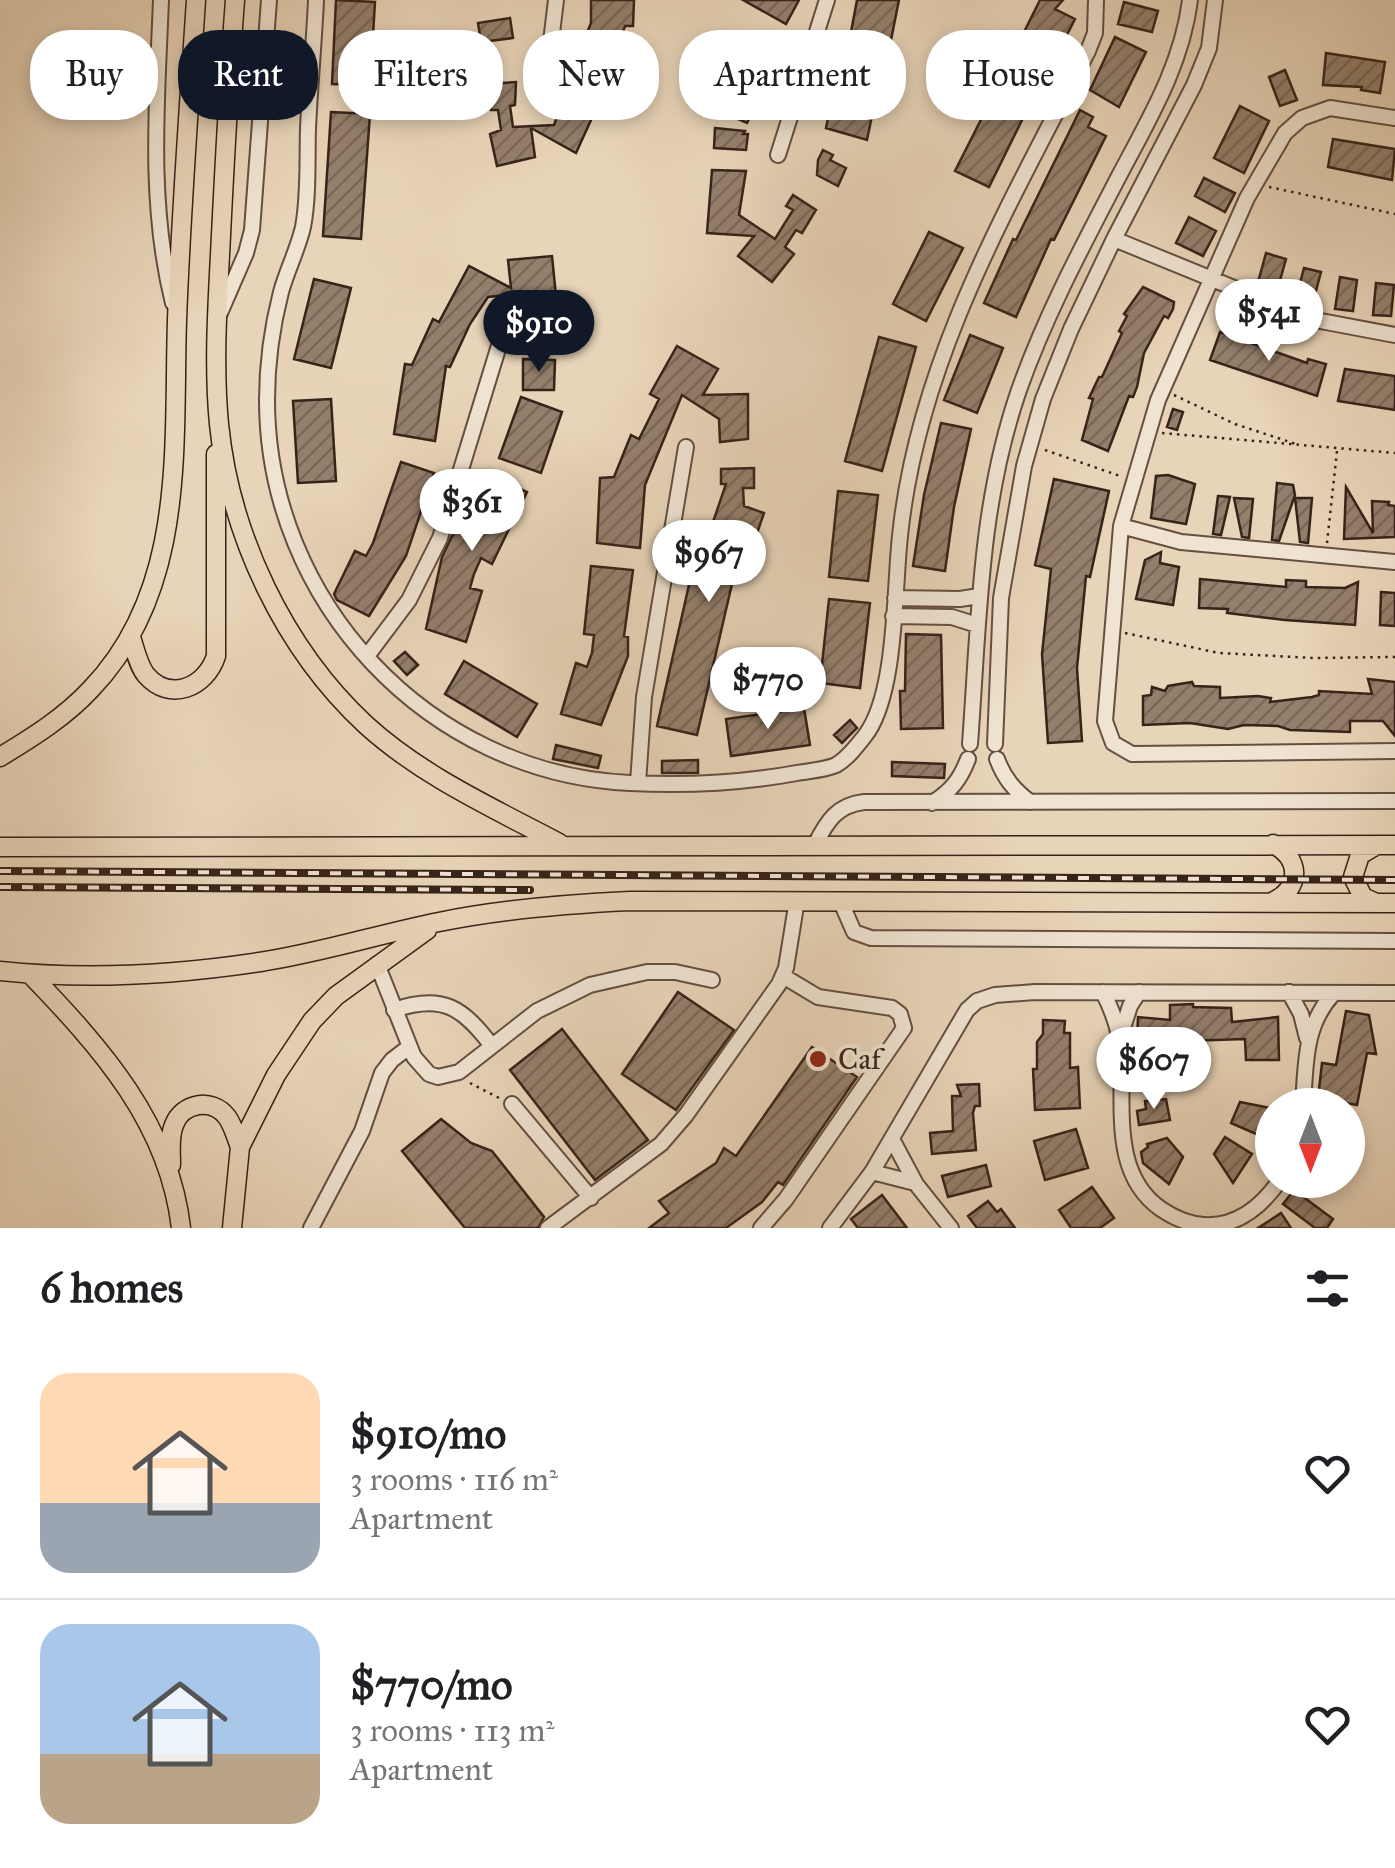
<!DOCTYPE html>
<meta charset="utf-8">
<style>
:root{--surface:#fff;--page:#f2f2f2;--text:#202124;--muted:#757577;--line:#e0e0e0;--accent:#111827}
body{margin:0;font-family:"IM FELL Great Primer",serif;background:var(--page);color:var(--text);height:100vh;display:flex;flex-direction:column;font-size:38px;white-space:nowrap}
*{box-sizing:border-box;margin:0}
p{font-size:32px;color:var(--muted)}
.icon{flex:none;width:55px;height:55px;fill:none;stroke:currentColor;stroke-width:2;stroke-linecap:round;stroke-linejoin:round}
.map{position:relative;height:1228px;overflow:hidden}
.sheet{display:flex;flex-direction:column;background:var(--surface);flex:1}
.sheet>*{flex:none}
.guide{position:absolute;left:30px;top:30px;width:1335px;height:90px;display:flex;gap:20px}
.needle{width:65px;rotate:180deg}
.controls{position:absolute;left:1255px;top:1088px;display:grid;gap:20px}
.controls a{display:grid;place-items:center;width:110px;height:110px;border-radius:50%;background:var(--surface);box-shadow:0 5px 15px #0003;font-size:50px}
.price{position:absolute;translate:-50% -85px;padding:0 22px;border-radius:35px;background:#fff;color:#222;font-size:32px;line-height:65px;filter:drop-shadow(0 2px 5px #0008)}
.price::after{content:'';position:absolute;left:50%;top:60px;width:30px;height:22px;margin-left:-15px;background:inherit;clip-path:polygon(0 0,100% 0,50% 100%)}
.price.selected{background:var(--accent);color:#fff}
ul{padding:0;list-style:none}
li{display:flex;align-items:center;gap:30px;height:250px;padding:0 40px}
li+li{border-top:2px solid var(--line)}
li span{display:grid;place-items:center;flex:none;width:280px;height:200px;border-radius:30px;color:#555}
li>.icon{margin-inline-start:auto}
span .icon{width:120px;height:120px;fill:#fffc;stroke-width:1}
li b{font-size:42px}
h2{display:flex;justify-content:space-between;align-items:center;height:120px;padding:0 40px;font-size:42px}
.chip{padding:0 35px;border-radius:40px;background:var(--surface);box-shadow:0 5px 15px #0003;font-size:35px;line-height:90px}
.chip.selected{background:var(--accent);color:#fff}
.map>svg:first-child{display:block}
</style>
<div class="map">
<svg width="1395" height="1228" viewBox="0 0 1395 1228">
<defs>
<pattern id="building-hatch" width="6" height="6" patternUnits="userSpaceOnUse" patternTransform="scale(2.5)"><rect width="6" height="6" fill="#947f6c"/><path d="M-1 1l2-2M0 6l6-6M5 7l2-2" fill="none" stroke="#7a6858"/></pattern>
</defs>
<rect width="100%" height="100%" fill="#e8d4b8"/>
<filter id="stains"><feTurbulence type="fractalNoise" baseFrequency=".002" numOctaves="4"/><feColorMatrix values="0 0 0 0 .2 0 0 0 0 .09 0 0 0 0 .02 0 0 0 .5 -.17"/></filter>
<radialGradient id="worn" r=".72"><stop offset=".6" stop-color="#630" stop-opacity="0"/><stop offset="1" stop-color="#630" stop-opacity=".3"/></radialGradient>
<path fill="url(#building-hatch)" stroke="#382319" stroke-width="2.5" d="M336,0L375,2L370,86L332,84Z
M591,0H634L633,26H625L612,63L580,50L591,23Z
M743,0H799L786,24Z
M857,0H899L891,40L851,32Z
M1040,0H1063L1055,9L1075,19L1036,95L1001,78Z
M1124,2L1158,11L1152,32L1118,24Z
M510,18L513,38L481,42L478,23Z
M1115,37L1146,52L1119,107L1090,90Z
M733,48L776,65L747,123L708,106Z
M1326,53L1385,62L1380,93L1361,90L1362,87L1323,85Z
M838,69L880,77L867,140L826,128Z
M1285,70L1297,100L1280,106L1269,77Z
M516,82L515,105L510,106L513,127L554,125L565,94L596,109L576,153L531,128L535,157L497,166L490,134L501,130L498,110H491L488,84Z
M992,98L1025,114L989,187L955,171Z
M1240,106L1269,121L1244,173L1214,158Z
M1080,110L1093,117L1088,127L1106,136L1054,240L1051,239L1016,317L984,303L1013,239L1016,240Z
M331,112L370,114L361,239L323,236Z
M715,128L745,131L743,134H748L746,150L714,148Z
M1333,139L1395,149L1392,180L1328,167Z
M823,150L833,155L830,160L846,168L838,186L817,175L818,160Z
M712,170L746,171L739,215L775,239L793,210L786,206L793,195L816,210L802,233L796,230L785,247L794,254L772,282L738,256L754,236L707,233Z
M1204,178L1235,193L1225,212L1195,196Z
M1189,217L1216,231L1203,256L1176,243Z
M929,232L963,248L926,321L893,304Z
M1266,253L1286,259L1277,291L1257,286Z
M552,256L556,296L547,297L549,339L521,340L523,317H528V293L488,297L470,324L450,367L446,366L435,441L394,434L405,364L412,365L433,319L439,322L469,266L511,288L508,260Z
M1304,268L1321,272L1313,302L1296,298Z
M1340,277L1357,280L1353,311L1335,309Z
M314,279L351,288L331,368L294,359Z
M1376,283L1394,285L1391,316L1373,315Z
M1143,287L1174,302L1173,309L1168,318L1164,316L1144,353L1137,387L1133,397L1129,396L1108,451L1082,440L1093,399L1089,398L1099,377H1102L1122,333L1119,331L1127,316L1124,314Z
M1220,332L1307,363L1308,359L1326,364L1317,396L1210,360Z
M970,335L1003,348L977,413L944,400Z
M879,337L916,347L882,471L845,461Z
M677,346L718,369L703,395L748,394V439L720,442L719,419L682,395L645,485L640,548L597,543L600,478L614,477L631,435L639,439L659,399L650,394Z
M523,359L555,360L554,390H523Z
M1345,369L1395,376V410L1338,401Z
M521,397L562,412L541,473L499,458Z
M331,399L336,481L298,483L293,401Z
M1173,409L1183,412L1177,430L1167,427Z
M941,423L971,429L954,507L945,571L913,566L924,495Z
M401,462L434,473L406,556L369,616L337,600L334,594L355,551L366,556L373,543Z
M754,468V488H743L744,506L764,513L743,574L735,571L697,735L657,726L691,576L712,578L714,562L700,560L726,484H721V469Z
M483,471L527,492L492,564L481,558L474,574L470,588L482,591L466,642L426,629L442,557Z
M1168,475L1195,484L1186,524L1151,518L1156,476Z
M1054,479L1109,491L1090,577L1086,576L1077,668L1082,741L1048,743L1042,654L1051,569L1035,565Z
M1277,483L1293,485L1295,495L1279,541L1272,540Z
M1346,487L1373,533L1372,501L1389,502L1388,505L1395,506V537L1344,539Z
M838,491L878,495L868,581L829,577Z
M1218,496L1230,497L1221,535L1213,534Z
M1234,498L1253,499L1249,538L1242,537Z
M1295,498H1312L1308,543L1300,542Z
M1161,552L1160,563L1179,567L1173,605L1136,599L1145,560Z
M591,566L633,570L624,636L628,637V656L601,725L561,714L576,663L587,667L592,653L594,635L584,634Z
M1200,579L1286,587V580L1306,581V587L1345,588L1358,582L1355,625L1285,620L1227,613L1228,609L1199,608Z
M1381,592L1395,593V626L1380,625Z
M829,599L870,603L860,688L820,683Z
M906,634L941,635L943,728L901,729L900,691H905Z
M405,652L418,665L407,675L394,661Z
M464,661L537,704L517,737L445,694Z
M1368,679L1395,682V736L1383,721H1350V732L1290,730L1278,726L1244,725L1228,729L1190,723L1143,725V696L1151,695L1152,687L1165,691L1168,686L1192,682L1194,686L1220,687V698L1258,696L1271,698L1270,702L1312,697L1319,695V691L1372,694Z
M804,708L810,745L731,756L726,719Z
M850,720L857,728L842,743L834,735Z
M556,745L601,756L598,768L553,759Z
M698,760V773H662V761Z
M892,762L945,764L944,778L892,776Z
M678,992L734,1030L676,1110L622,1074Z
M1193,1004V1007L1231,1008L1232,1022L1278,1017L1279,1060H1246L1245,1039L1156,1042L1158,1064H1136L1138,1017L1170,1020V1005Z
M1346,1011L1369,1015L1376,1054L1367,1053L1357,1105L1318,1098L1322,1063L1336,1065Z
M1043,1020L1065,1021L1064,1033H1070V1068L1078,1067L1080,1108L1035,1110L1033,1069H1037V1042L1043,1034Z
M562,1029L648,1140L595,1180L510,1070Z
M812,1047L857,1077L783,1185L778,1182L762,1202L726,1228H649L669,1213L659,1201L716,1163L724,1148L736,1156Z
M979,1084L980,1106H975L973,1113L976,1150L932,1154L930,1133L953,1131L952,1096H961L957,1085Z
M1166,1099L1170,1120L1139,1125L1137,1111L1146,1109L1145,1101Z
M1240,1102L1270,1108L1263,1137L1231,1123Z
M441,1119L471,1143L492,1151L544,1217L538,1228H465L402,1151Z
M1076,1129L1088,1168L1045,1180L1034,1141Z
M1225,1137L1252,1154L1233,1183L1214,1154Z
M1167,1138L1183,1157L1169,1184L1143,1163L1141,1152L1148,1147L1147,1144Z
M986,1165L991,1186L948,1197L942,1176Z
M1092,1187L1114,1218L1100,1228H1071L1059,1210Z
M1294,1190L1333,1219L1327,1228H1315L1283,1204Z
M882,1195L907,1228H858L851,1219Z
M988,1201L997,1212L1001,1209L1015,1228H977L968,1216Z
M1281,1213L1291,1228H1258Z"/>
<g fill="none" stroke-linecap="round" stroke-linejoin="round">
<defs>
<path id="minor" d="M161,0C157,102 148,203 173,303
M316,0C314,43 310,85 308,128C307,160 309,195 303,227C298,249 287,270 281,292C272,327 267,363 267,400C267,601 428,774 630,783C686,786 742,783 797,773C809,771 825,770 836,765C847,759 856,747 864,737C897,697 894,588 900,536C918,359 1009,206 1088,51L1095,33L1096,0
M550,50L556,0
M1395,118L1330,108L1302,118L1285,133L1247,198L1158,400L1121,526L1105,721L1113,743L1132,754L1395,751
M778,155L827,0
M1114,239L1310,319L1395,335
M220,313L246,253L252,230L269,0
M1121,526L1181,542L1395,562
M895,598L960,599L979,596
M893,616L952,617L977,625
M367,656L409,600L440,538L501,339
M970,744C979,624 979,505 1019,390C1045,316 1083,245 1119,176C1149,119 1182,65 1190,0
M995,744L1001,598L1024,466L1043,399L1071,329L1114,239L1194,85L1209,48L1215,0
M997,759C1004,778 1014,790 1030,802
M638,783L644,697L686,447
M932,803C951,791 960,780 968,759
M815,845C827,821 837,805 864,802L1395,801
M840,900L854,932L871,938L1395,941
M377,964L414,1057L429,1074L438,1077L459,1072L537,1011L590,985L647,972H675L712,980
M1103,992C1110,1006 1116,1020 1119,1036C1128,1092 1105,1170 1161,1209C1174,1218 1188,1224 1204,1225C1238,1227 1262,1206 1280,1180
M1289,992L1301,1014L1307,1038
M394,1010C443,993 463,1008 492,1046
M1120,1037L1130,1006L1139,992
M512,1104L591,1198
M1303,1105C1306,1063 1304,1025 1334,993
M892,1139L916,1184L951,1228
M872,1172L915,1183
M311,1228L362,1131L382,1073L392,1060L409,1047
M548,1228L661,1144L686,1115L779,984L786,968L797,900
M761,1228L786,1199L904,1028L900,1014L892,1008L818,997L783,976
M830,1228L872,1172L967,1010L977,1001L995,995L1035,992L1395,993"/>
<path id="major" d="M235,0C229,78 225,156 221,235C218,297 213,362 219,424C230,535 284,649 366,725C422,776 493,808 559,843
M131,637C135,649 138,665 146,675C170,703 206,687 216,656V454
M0,757C33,737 65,717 91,689C187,589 173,447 177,320C181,213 189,107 196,0
M1273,844C1300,858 1302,887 1274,901
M0,847L1395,845
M1374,902L1363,897L1353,877L1360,855L1375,846
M0,971C86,980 174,975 260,962C320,953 379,934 439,922C502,909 566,904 630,901L1395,903
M31,975C101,1048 169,1123 181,1228
M171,1165C171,1152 169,1137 174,1125C182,1103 212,1097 227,1117C233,1125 236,1137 240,1147
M232,1228L240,1147L276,1075L312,1021L336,996L427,930"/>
</defs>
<use href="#minor" stroke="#644f41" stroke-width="18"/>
<use href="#major" stroke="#382319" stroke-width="21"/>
<path stroke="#382319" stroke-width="2.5" stroke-dasharray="2.5 5" stroke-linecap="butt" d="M1269,187L1395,214
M1174,395L1235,424L1296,444
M1162,433L1395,453
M1045,450L1123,477
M1327,543L1337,451
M1125,633L1219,653L1313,658L1395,657
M470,1083L501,1099"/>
<use href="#minor" stroke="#f0e3d1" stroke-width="14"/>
<use href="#major" stroke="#e8d4b8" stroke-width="18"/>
<defs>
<path id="rail" d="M0,871L1395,880
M0,887L530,890"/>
</defs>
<use href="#rail" stroke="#382319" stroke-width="8"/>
<use href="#rail" stroke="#f0e3d1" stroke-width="4" stroke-dasharray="11" stroke-linecap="butt"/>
</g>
<circle fill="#8f2418" stroke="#f0e3d1" stroke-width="4" cx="818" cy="1059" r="10"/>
<g text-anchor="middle" stroke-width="8" stroke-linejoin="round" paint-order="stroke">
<g font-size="30" fill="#382319" stroke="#f0e3d1" text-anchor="start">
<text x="838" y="1069">Caf</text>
</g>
</g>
<rect width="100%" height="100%" filter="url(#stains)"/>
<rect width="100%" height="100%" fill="url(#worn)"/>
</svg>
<div class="controls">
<a><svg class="needle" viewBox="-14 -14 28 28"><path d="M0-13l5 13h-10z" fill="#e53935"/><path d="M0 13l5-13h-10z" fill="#757577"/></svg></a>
</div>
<b class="price" style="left:1269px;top:364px">$541</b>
<b class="price selected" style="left:539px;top:375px">$910</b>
<b class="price" style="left:472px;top:554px">$361</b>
<b class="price" style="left:709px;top:605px">$967</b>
<b class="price" style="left:768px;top:732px">$770</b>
<b class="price" style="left:1154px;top:1112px">$607</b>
<div class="guide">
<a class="chip">Buy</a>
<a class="chip selected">Rent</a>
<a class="chip">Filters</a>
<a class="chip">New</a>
<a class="chip">Apartment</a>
<a class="chip">House</a>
</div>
</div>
<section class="sheet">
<h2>6 homes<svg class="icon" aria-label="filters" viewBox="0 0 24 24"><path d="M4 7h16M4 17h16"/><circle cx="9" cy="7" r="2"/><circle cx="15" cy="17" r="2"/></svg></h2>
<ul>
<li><span style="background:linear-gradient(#ffd9b3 65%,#9aa5b1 0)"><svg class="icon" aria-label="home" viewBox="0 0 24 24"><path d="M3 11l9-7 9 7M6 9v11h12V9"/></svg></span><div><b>$910/mo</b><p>3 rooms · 116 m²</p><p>Apartment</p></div><svg class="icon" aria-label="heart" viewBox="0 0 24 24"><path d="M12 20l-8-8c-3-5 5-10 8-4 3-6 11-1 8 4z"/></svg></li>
<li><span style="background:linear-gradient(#a9c7e8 65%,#b9a48a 0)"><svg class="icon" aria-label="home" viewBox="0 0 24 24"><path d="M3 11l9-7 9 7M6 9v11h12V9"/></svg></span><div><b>$770/mo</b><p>3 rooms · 113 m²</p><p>Apartment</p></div><svg class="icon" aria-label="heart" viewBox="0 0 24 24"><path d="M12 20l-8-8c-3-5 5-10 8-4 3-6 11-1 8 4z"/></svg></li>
</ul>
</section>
